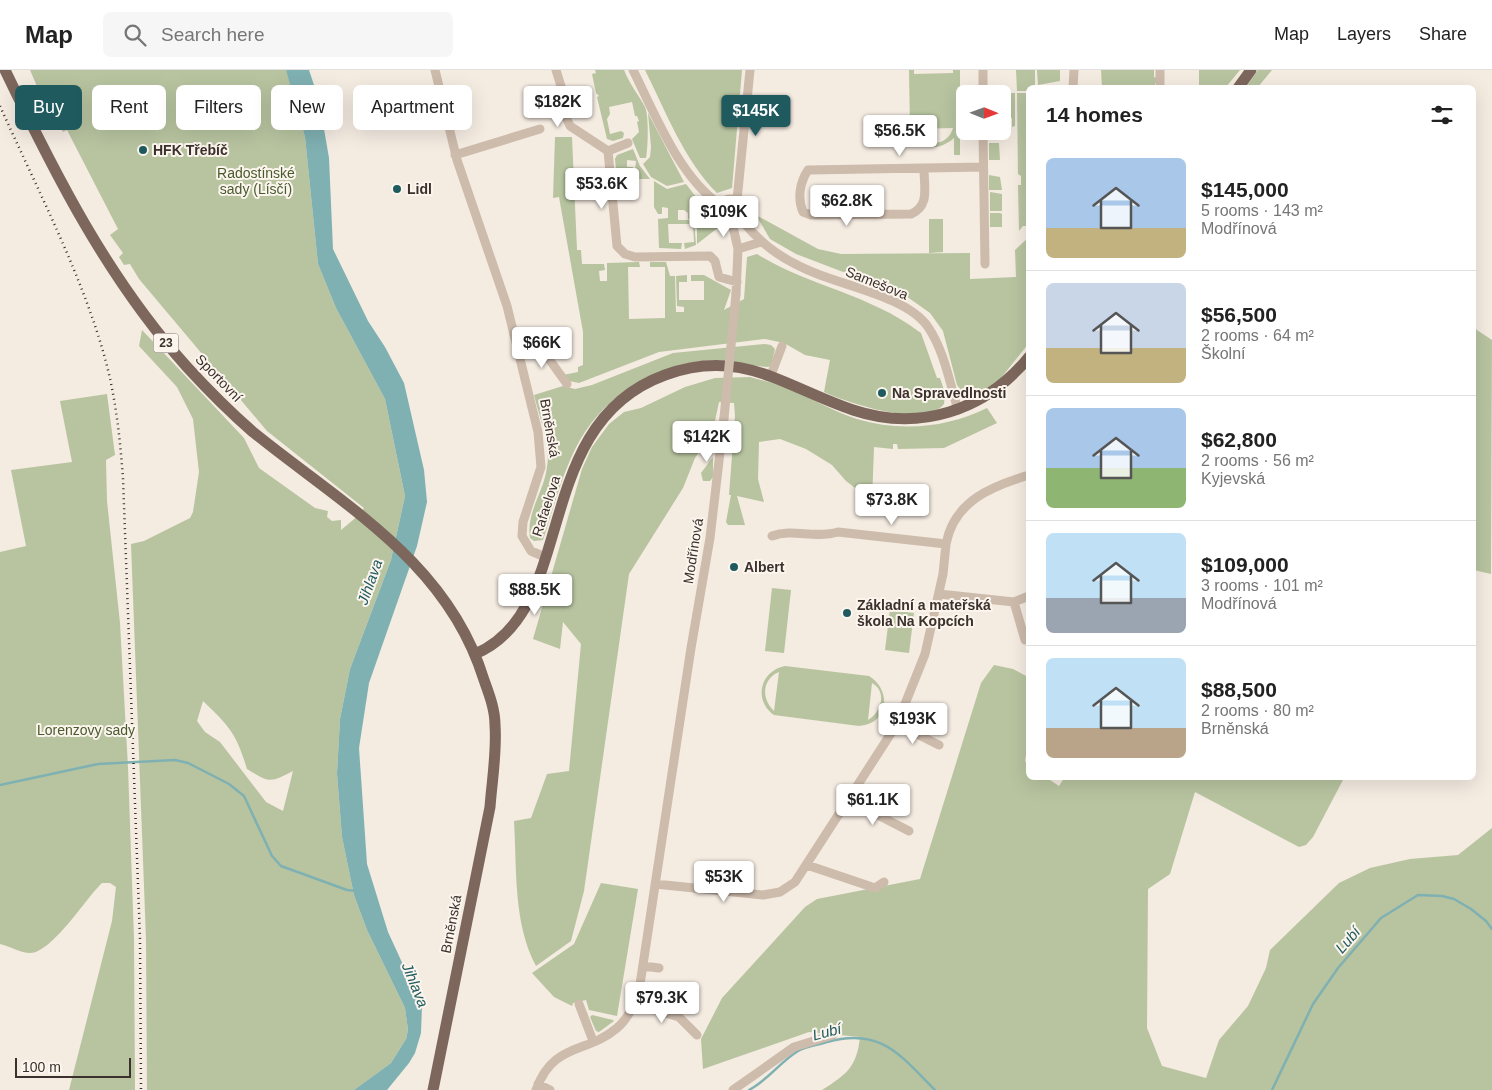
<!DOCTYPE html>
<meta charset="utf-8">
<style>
:root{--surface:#fff;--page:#f6f6f6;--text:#222;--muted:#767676;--line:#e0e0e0;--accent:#1f5a5e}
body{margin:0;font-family:Helvetica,sans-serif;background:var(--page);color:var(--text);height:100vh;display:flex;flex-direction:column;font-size:19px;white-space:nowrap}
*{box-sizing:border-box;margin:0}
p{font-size:16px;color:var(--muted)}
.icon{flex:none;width:28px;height:28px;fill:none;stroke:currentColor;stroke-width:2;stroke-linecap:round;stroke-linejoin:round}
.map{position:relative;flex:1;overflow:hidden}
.drawer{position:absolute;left:1026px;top:15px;width:450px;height:695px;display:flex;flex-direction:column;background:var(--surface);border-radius:8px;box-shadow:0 5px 20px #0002}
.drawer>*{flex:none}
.guide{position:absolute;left:15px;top:15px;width:475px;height:45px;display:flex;gap:10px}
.needle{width:32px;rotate:91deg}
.buttons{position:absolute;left:956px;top:15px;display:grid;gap:10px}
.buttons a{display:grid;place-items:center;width:55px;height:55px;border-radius:8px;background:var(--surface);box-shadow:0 5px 20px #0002;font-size:25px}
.scale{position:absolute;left:15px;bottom:12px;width:116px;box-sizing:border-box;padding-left:5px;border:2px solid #3b302b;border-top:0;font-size:14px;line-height:18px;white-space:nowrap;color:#3b302b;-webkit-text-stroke:4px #fbf5ee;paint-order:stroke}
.price{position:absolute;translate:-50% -42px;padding:0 11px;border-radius:5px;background:#fff;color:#222;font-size:16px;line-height:32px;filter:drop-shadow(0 1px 2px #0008)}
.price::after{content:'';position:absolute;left:50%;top:30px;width:15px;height:11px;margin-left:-8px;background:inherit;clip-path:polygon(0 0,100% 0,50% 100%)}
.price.active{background:var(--accent);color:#fff}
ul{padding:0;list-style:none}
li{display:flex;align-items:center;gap:15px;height:125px;padding:0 20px}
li+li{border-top:1px solid var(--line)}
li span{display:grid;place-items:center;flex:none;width:140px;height:100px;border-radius:8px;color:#555}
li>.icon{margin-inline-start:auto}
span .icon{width:60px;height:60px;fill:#fffc;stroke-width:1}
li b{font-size:21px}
h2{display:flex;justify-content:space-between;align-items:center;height:60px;padding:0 20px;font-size:21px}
.tag{padding:0 18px;border-radius:8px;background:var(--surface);box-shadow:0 5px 20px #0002;font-size:18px;line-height:45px}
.tag.active{background:var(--accent);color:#fff}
header{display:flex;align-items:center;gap:30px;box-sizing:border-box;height:70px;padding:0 25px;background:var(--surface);border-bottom:1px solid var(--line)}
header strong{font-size:24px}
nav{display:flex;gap:28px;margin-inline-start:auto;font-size:18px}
.search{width:350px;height:45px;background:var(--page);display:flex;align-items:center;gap:12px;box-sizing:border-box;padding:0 18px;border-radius:8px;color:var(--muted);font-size:19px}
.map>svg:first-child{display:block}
</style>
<header>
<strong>Map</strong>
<div class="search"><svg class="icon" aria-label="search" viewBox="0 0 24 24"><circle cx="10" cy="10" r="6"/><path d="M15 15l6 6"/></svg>Search here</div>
<nav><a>Map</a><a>Layers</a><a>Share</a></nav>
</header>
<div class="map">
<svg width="1492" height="1020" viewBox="0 0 1492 1020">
<rect width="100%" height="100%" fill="#f4ebe1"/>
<path fill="#b8c4a0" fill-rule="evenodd" d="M30,0H286L288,5L305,67L318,194L336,238L385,329L405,426L391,490L350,599L340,649L337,704L342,767L354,825L367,860L405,938L408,960L406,969L391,993L354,1020H147L146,869L131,474L144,471L190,448L193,442L199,402L193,349L177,317L139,276L142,260L244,368L259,398L315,438L328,441L327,447L332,451L341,450V460L359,445L364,438L267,361L139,209L130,194L124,195L119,187L123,183L110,165L118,159L67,60L63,62L51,38L54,36L50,27L42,28ZM203,631C230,657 236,663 247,699C270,713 270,713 293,701L283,741L266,732L220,672L205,662L197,651Z
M595,0H624C630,15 638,24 645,37C649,46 648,78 646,88H640L632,69L639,62L637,52L639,51L637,46H635L632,32L609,37L610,44L607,49L610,64L621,61L624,63L623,68L613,71L607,69L597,27L599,26L596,23L592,4L596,3Z
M645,0H742L732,118L717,123C684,90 666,42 645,0Z
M909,0H914V4L953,3V0H960V85H954V68C938,82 917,81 910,59ZM953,58C949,72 936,76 922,71L914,59Z
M1016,0H1035V17L1029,18V21H1017Z
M1037,0H1060V11L1038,15Z
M1101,0H1154V7L1163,10V14L1155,13V17H1102Z
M1199,0H1240L1226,17L1199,18Z
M1258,0H1272L1258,17L1245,18Z
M996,23H1015V56L1012,57V48H1003L1002,24Z
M1017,23H1029V156H1023L1019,161L1018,115H1021V106L1018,104Z
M648,43L684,112L667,116L651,107L643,94L650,87L651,77Z
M555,67H572L577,180H581L582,194H604L605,200L599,201L600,211H607V193L639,192L640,197H628L629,249L665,248V197H650V192H666L670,206H675L676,242H684V237L677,236L676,206L687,205V212H679V230H704V211H691V205H704L731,220L724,240L744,229L747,187L757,184C808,216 869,224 918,261L921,263L937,308H940L945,323L944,334C925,359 848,333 824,322L830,290L805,285L784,273L765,269L659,282L579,313L569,311L563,305L578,302V297L583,295V262L559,127L553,128Z
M989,73H999L1000,90H989Z
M633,79L640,96L650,109H634L636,91L627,90V97H633V101H624L626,110H617L615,89L617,85Z
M989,105L1000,107L1002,120H989Z
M654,111L667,119L686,114L719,157L697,174V151L688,149V143L684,140H678V150H694L696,175L685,179L684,173L694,172L693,154H668L669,173H682L681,179L659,178L658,149L668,148V138L662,137V144H658L654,137Z
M990,122L1002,124V141H990Z
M1000,143L1002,144V157H990V143Z
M756,145L818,179L841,184L970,183V209L1016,207L1015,180L1029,167V273L997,313L974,327L966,326L957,315L943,261L930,243L906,226L796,184L770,169Z
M929,149H943V182L929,183Z
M1474,258L1492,270L1491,504L1474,500Z
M765,274L771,275L775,279L771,296L768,297C750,296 734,290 715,290C660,292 608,322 580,370C563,400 554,437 543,470L534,471L530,468C526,442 544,422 547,397C551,374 539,347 534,325L563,316L575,319L592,315L673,283Z
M750,307C760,310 770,312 780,315C806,324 830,341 857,349C900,362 947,358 987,338L997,353L944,378L898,379L897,374H893V379L874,377L872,431L846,411L832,395L806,379L780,369L759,372L758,409L764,432L737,426L745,455H728L726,452L731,425H729L735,346L734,333L719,332L713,360L695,388L683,418L629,504L584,821L571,871L536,896C513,853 517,799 514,751L531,748L547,704L569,701L581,574L563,552L560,579L533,569L582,399L592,377L609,354L624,342L641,338L685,317L715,308Z
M107,324L115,385L106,390L107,431L120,553L128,697L134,869L135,1020H69L112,851L116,817L110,813H102C86,828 52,883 30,883C21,883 9,876 0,874V482L26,476L11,400L72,392L60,331Z
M713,387V407L710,411H703L701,403Z
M772,518L791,520L784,583L765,581Z
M890,540L914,543L909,583L885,580Z
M994,595L1013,599L1028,607L1029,668L1025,691L1029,694V708H1047L1059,716L1064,708H1344L1313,767L1306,775L1299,777L1195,722L1170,804L1148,819L1147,958L1162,996L1206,1008L1219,970L1248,936L1266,898L1270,880L1339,813L1370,798L1410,789L1458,785L1492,758V1020H822C846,1005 857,997 860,967L809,962L703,999L701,969L722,928L805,837L817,829L920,809L981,613Z
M785,596L869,606C892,620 889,654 859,656L774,645C753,630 760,601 785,596ZM779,602L774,641C761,629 762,609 779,602ZM872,613C887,621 882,642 868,650Z
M601,813L638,819L617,946L589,940L586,930L573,933L572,936L554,927L532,903L574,874Z
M592,945L613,950L614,951L599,962L596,961L590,947Z"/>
<path fill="#7fb0b2" d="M286,0H309L319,30L329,88L333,179L368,251L385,277L404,313L424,400L427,432L417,476L369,613L359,678L367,794L388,862L422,936L421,963L415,983L409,993L387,1020H354L391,993L406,969L408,960L405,938L367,860L354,825L342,767L337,704L340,649L350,599L391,490L405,426L385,329L336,238L318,194L305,67Z"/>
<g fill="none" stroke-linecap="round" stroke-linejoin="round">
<path stroke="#7fb0b2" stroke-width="2.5" d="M0,715L98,694L175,690L188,693L229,714L244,726L272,786L281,796L347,820L357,821
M749,1020C768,1010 780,992 798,981C806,976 818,975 827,972C881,957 900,985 935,1020
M1272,1020L1313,934L1338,898L1381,848L1418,825L1442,826L1454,829L1471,839L1486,851L1492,859"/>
<path stroke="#cdbbac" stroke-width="9" d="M435,0L457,90L507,236L538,362L541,397L523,452L522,466L531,481L545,487
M556,0L564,26L566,47L570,56L608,81
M633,0C654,42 680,109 721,135
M1160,0V18
M1073,18L1074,0
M983,24V0
M983,61L985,194
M608,81L617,176L625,184L635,187L710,186L715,191L719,207L737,212
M608,81L628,73
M455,85L540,59
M924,99C924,117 930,136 911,144L811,145L803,142C797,128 800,112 808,100L983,97
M719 141a12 12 0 1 1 24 0a12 12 0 1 1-24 0Z
M737,130L750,0
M740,148C763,177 786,192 820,205C851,217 909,229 928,257C944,280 950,314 958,340
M732,152L738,179L736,224
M738,179L761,172
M517,273L529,268L539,275L567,314
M771,305L782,276
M946,474C954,431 992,416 1029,405
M939,524L1014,532L1029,526
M1014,532L1025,570
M897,654L939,675
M851,727L876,744L909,761
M807,795L875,818L884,812
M655,814L763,825L780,822L795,812L897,654L925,584L943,504L946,474L838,462C814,469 793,458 772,466
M643,896L659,898
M579,934L593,971
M634,934L679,947L697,965
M538,1014L550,1020
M536,1020C553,972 587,984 617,958C629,948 634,934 639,921L691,578L710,468L724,348
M733,1020L794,977L833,965"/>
<path stroke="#7d675c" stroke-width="11" d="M5,0C56,106 108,209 187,297C208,320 230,342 253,362C343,435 448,492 484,610C489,624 495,639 495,655C497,682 492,710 490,737L433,1020
M1238,18L1251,0
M475,584C580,540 528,355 665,305C741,277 785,317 853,340C919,362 985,341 1029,287"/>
<path stroke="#3b302b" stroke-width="2.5" stroke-dasharray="1 4" stroke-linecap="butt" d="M0,36C36,117 83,206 106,292C116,330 120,369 123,408L140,869L141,1020"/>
<path stroke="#cdbbac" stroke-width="9" d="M724,348L736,224"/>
</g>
<g fill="#1f5a5e" stroke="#fbf5ee" stroke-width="2">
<circle cx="143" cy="80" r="5"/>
<circle cx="397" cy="119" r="5"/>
<circle cx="882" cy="323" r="5"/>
<circle cx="734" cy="497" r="5"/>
<circle cx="847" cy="543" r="5"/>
</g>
<g text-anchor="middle" stroke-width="4" stroke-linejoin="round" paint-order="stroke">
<rect fill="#fbf5ee" stroke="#756b66" stroke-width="1" x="153.5" y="263.5" width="25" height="19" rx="4"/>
<g font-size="12" font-weight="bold" fill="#3b302b">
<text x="166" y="277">23</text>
</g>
<g font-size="14" font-weight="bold" fill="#3b302b" stroke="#fbf5ee" text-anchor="start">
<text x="153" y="85">HFK Třebíč</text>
<text x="407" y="124">Lidl</text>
<text x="892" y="328">Na Spravedlnosti</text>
<text x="744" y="502">Albert</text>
<text x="857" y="540">Základní a mateřská<tspan x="857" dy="16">škola Na Kopcích</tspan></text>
</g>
<g font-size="14" fill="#4a5a2e" stroke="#fbf5ee">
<text x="256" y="108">Radostínské<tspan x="256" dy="16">sady (Lísčí)</tspan></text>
<text x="86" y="665">Lorenzovy sady</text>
</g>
<g font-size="14" fill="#3b302b" stroke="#fbf5ee">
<text transform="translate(877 213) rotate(22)" y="5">Samešova</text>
<text transform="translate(219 308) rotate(46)" y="5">Sportovní</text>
<text transform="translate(550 358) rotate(80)" y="5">Brněnská</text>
<text transform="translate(546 436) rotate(-72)" y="5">Rafaelova</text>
<text transform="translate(693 481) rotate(-81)" y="5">Modřínová</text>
<text transform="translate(451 854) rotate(-79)" y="5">Brněnská</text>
</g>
<g font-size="15" font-style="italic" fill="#1f5a5e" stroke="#fbf5ee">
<text transform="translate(370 512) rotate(-70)" y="5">Jihlava</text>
<text transform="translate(1348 870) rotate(-49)" y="5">Lubí</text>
<text transform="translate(415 915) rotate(68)" y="5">Jihlava</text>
<text transform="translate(827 962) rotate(-14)" y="5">Lubí</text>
</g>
</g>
</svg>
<div class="buttons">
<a><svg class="needle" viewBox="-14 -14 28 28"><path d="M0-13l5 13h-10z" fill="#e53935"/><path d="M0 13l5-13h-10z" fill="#767676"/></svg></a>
</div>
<div class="scale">100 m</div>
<b class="price" style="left:558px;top:58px">$182K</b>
<b class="price active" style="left:756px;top:67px">$145K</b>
<b class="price" style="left:900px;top:87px">$56.5K</b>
<b class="price" style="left:602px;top:140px">$53.6K</b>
<b class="price" style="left:847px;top:157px">$62.8K</b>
<b class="price" style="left:724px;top:168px">$109K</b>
<b class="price" style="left:542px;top:299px">$66K</b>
<b class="price" style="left:707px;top:393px">$142K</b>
<b class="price" style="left:892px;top:456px">$73.8K</b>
<b class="price" style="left:535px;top:546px">$88.5K</b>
<b class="price" style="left:913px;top:675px">$193K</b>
<b class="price" style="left:873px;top:756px">$61.1K</b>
<b class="price" style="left:724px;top:833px">$53K</b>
<b class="price" style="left:662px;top:954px">$79.3K</b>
<div class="guide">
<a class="tag active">Buy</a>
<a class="tag">Rent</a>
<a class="tag">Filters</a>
<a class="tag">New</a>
<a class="tag">Apartment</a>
</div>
<section class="drawer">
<h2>14 homes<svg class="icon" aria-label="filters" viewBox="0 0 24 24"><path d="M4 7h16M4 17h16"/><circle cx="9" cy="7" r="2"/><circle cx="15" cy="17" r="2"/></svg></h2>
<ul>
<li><span style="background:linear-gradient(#a9c7e8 70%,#c2b280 0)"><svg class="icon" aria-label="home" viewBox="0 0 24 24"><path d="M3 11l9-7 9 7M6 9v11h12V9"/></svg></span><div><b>$145,000</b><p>5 rooms · 143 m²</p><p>Modřínová</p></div></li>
<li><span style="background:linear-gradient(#c9d6e8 65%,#c2b280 0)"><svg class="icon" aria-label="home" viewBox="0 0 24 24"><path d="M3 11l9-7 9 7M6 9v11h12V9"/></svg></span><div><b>$56,500</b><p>2 rooms · 64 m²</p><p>Školní</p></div></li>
<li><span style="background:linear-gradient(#a9c7e8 60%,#8fb573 0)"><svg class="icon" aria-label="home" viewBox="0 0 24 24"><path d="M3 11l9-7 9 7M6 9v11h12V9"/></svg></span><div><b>$62,800</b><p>2 rooms · 56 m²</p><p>Kyjevská</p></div></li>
<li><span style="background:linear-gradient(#bfe0f5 65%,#9aa5b1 0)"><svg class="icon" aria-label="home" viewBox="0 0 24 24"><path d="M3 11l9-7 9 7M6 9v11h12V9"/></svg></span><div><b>$109,000</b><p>3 rooms · 101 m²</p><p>Modřínová</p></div></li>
<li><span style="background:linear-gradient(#bfe0f5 70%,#b9a48a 0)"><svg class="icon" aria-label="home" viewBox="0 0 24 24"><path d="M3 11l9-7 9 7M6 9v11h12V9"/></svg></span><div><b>$88,500</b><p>2 rooms · 80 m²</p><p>Brněnská</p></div></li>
</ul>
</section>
</div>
